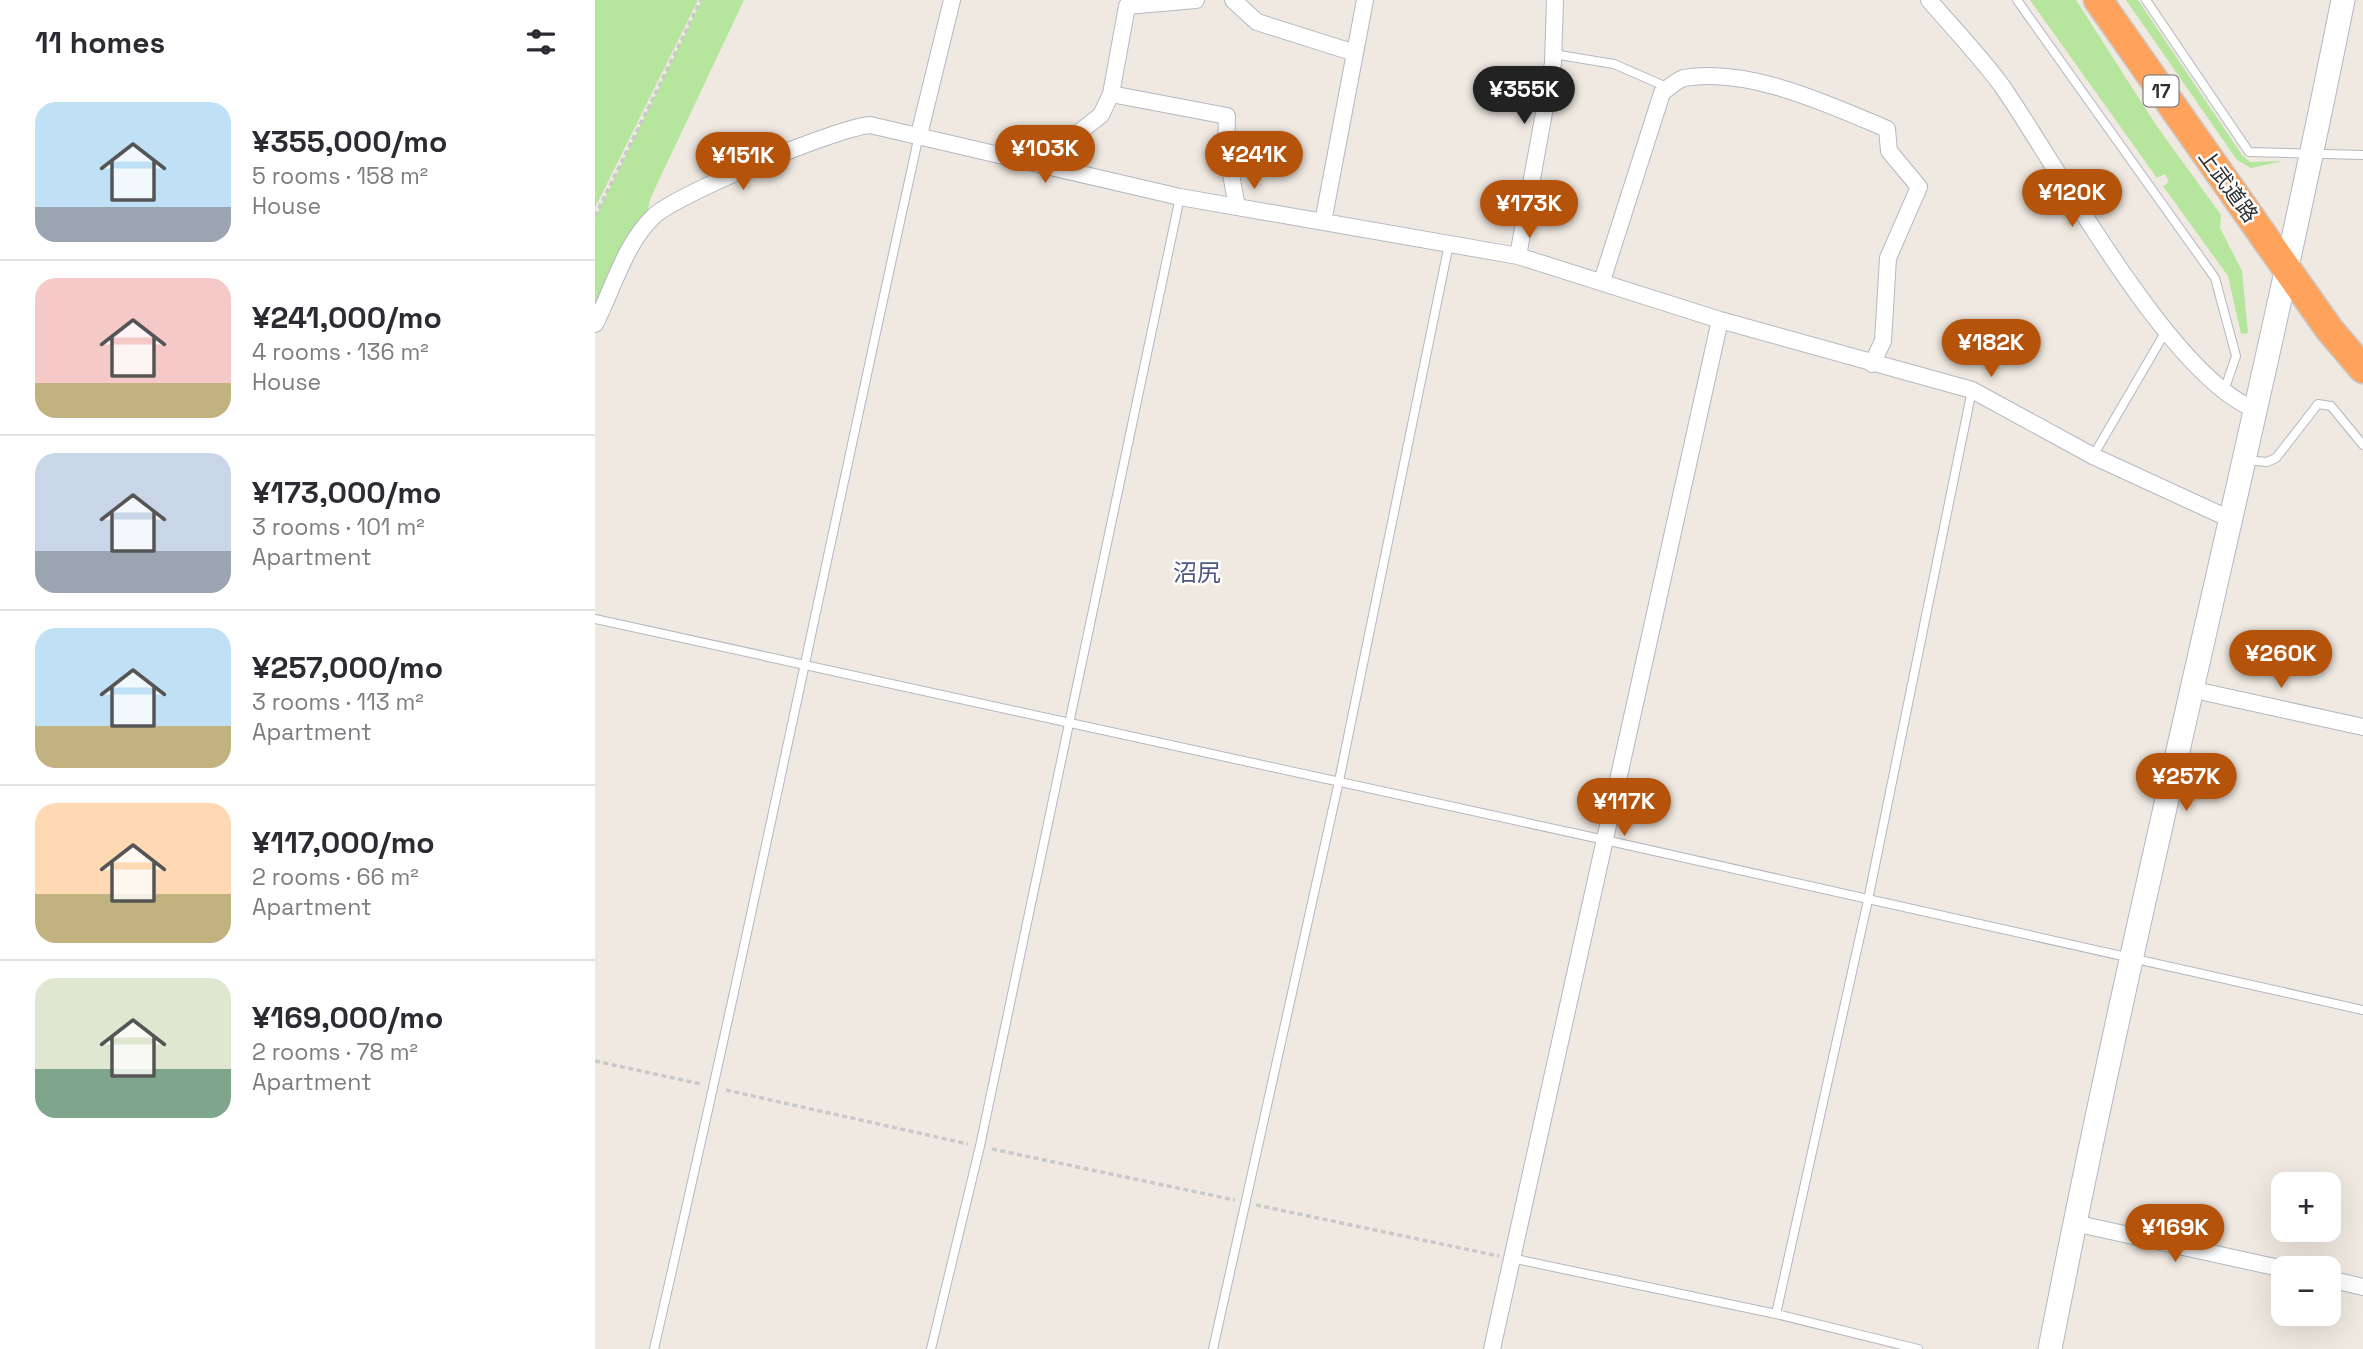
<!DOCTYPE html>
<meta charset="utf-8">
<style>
:root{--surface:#fff;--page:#f7f7f7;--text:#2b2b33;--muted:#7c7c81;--line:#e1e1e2;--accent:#b45309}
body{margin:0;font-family:"Space Grotesk","Noto Sans JP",sans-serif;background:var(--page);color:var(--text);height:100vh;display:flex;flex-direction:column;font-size:26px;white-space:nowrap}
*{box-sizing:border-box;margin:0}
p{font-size:23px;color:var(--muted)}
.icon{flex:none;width:38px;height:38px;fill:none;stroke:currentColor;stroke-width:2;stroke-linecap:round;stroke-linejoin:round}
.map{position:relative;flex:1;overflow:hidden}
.drawer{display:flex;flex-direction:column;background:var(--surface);width:595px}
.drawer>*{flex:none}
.tools{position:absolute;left:1676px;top:1172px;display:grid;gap:14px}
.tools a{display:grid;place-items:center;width:70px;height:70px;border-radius:14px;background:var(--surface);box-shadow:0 7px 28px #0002;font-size:35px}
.price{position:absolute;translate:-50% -60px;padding:0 16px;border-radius:24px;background:var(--accent);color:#fff;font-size:23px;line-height:46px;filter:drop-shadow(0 2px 4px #0008)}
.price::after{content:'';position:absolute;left:50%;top:42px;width:21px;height:16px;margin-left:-10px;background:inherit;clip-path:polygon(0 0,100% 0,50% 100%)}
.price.current{background:#222;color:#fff}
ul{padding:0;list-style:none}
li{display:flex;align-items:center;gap:21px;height:175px;padding:0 35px}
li+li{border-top:2px solid var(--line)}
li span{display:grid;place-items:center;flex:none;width:196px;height:140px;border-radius:21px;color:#555}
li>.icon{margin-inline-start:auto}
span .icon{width:84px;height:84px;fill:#fffc;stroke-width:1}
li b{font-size:30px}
h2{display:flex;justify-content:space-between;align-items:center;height:84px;padding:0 35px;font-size:30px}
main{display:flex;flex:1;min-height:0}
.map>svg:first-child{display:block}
</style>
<main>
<section class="drawer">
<h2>11 homes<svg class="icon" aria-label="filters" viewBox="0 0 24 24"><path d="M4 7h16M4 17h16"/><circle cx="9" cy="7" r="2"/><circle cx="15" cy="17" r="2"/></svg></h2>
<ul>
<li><span style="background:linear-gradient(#bfe0f5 75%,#9aa5b1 0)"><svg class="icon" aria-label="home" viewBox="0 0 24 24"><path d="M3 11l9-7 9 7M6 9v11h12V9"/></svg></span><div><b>¥355,000/mo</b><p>5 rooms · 158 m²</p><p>House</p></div></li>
<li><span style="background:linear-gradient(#f6c9c9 75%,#c2b280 0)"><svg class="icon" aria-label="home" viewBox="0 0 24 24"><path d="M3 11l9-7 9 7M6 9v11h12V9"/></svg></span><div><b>¥241,000/mo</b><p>4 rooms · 136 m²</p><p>House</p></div></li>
<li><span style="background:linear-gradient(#c9d6e8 70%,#9aa5b1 0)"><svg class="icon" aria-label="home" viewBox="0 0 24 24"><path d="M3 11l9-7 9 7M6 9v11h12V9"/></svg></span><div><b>¥173,000/mo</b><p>3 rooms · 101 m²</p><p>Apartment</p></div></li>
<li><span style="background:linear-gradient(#bfe0f5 70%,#c2b280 0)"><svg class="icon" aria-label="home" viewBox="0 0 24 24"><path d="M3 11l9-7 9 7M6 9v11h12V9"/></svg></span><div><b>¥257,000/mo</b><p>3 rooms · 113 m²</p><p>Apartment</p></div></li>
<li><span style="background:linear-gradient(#ffd9b3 65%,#c2b280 0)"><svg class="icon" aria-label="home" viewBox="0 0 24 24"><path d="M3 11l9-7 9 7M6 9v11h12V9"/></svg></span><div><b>¥117,000/mo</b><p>2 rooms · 66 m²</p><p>Apartment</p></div></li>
<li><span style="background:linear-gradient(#dfe7d0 65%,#7fa58c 0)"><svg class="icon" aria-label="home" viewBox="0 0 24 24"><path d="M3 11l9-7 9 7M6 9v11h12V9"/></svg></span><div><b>¥169,000/mo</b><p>2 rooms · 78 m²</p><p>Apartment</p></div></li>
</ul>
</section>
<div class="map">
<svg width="1768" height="1349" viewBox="0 0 1768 1349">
<rect width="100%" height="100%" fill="#efe9e1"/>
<path fill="#b6e59e" d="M0,0H103L0,208Z
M107,0H149L56,197L52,212L0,306V218Z
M1435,0H1481L1561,125L1626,215L1625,228L1647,271L1653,333L1646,334L1633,276L1568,186L1574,182L1570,174L1562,178Z
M1531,0H1543L1647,155L1655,162L1688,161L1656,168L1642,160Z"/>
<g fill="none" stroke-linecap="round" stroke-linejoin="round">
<defs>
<path id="lane" d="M1422,0L1620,278L1641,356L1629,391
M1551,0L1654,152L1768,155
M958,54L1019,64L1074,88
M1498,456L1571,331
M1651,460L1672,462L1681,458L1723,404L1736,406L1768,445
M0,619L1010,840L1768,1010
M916,1258L1181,1314L1323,1349
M1181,1314L1273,900L1377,390
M59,1349C152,946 235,540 324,135
M336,1349L385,1146L585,197
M618,1349L744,781L854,244"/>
<path id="street" d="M638,0L662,22L760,53
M1334,0C1358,28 1385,56 1407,86C1462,165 1575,377 1661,410
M516,94L632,116L631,147L642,207
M324,135L357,0
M444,164L506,115L516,94L532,6L601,0
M728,222L770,0
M923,256L958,63L960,0
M1007,281L1067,93C1073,88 1082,80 1089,78C1154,67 1233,104 1292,129L1294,151L1324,187L1293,258L1288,341L1277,364
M0,324C18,289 30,243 59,216C84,193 241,128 275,125L585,197L923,256L1125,320L1377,390L1498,456L1637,520
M1595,689L1768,727
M1479,1223L1689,1269
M1734,1279L1768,1287
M897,1349L1125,320"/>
<path id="secondary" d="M1455,1349C1542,897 1658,451 1748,0"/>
<path id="highway" d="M1503,0L1734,329L1768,369"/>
</defs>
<use href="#lane" stroke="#b4b7c1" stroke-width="10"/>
<use href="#street" stroke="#b4b7c1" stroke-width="18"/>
<use href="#secondary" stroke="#b4b7c1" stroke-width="25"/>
<use href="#highway" stroke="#c9c9c9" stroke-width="31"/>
<path stroke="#c9c9c9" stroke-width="3.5" stroke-dasharray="5 3.5" stroke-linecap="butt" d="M0,216L106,0
M0,1061L106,1084
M131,1090L373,1144
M397,1149L640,1200
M661,1205L904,1256"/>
<use href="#lane" stroke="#fff" stroke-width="8"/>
<use href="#street" stroke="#fff" stroke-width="16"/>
<use href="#secondary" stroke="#fff" stroke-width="23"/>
<use href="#highway" stroke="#ffa35c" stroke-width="28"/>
</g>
<g text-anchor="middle" stroke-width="5" stroke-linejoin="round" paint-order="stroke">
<rect fill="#fff" stroke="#6d6d6d" stroke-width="2" x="1548.5" y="75.5" width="35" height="31" rx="5"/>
<g font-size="19" font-weight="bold" fill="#2e2e2e">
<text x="1566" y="98">17</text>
</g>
<g font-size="21" fill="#2e2e2e" stroke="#fff">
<text transform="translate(1633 186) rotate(54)" y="7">上武道路</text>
</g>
<g font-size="24" fill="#4d5680" stroke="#fff">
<text x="602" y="581">沼尻</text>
</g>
</g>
</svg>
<div class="tools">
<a>+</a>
<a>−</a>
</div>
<b class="price current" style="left:929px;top:126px">¥355K</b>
<b class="price" style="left:450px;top:185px">¥103K</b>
<b class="price" style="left:659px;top:191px">¥241K</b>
<b class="price" style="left:148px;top:192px">¥151K</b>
<b class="price" style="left:1477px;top:229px">¥120K</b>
<b class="price" style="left:934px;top:240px">¥173K</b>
<b class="price" style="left:1396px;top:379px">¥182K</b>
<b class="price" style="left:1686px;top:690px">¥260K</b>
<b class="price" style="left:1591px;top:813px">¥257K</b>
<b class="price" style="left:1029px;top:838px">¥117K</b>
<b class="price" style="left:1580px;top:1264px">¥169K</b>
</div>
</main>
